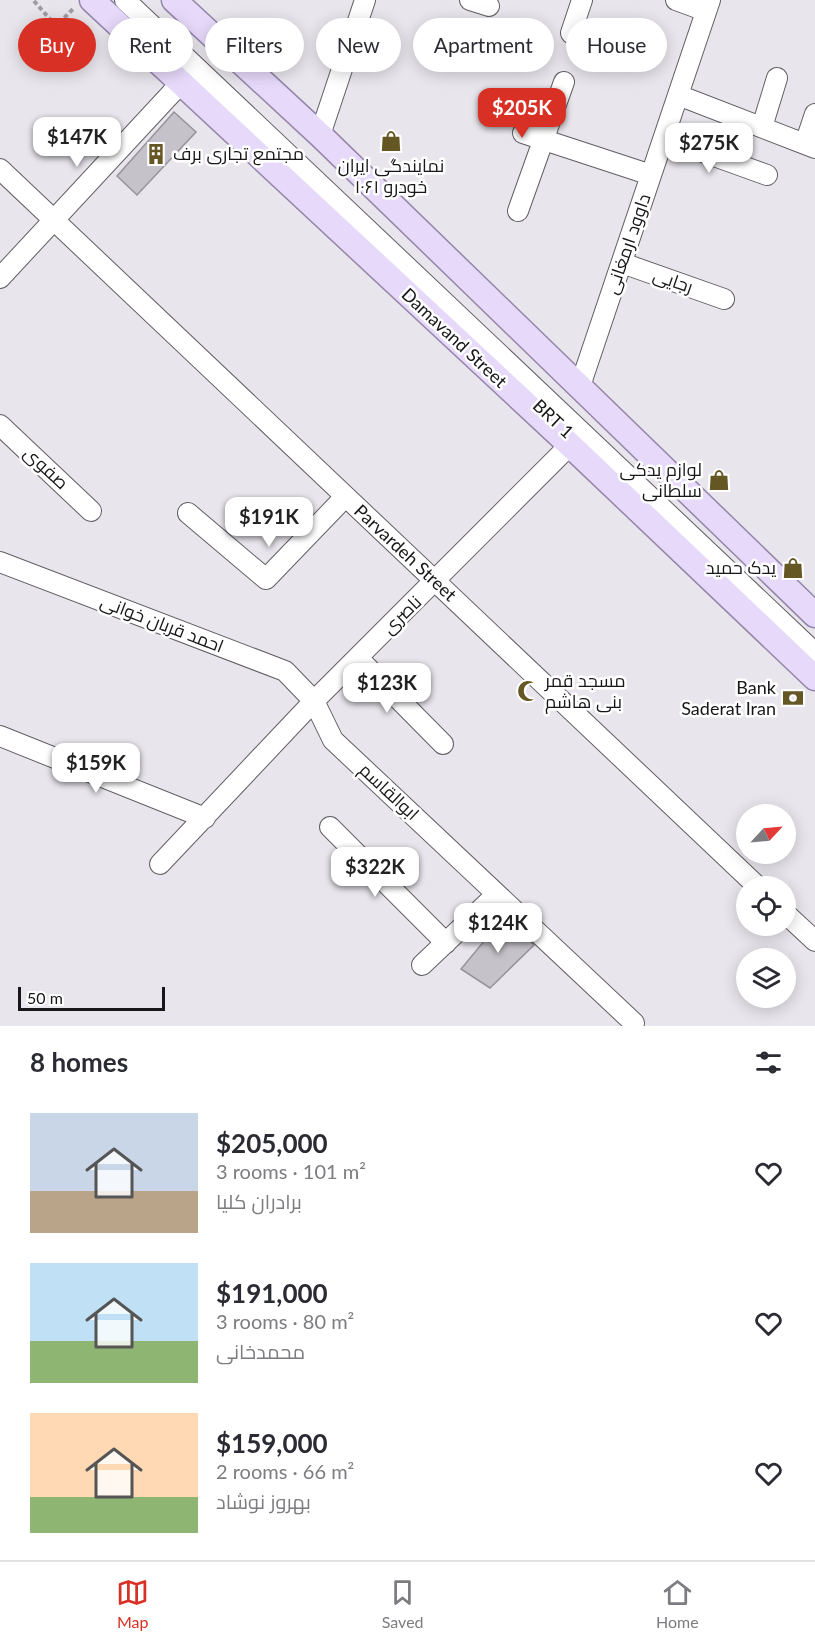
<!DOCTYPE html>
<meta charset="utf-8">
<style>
:root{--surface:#fff;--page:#f7f7f7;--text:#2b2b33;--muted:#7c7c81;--line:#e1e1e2;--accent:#d93025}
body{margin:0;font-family:Lato,Cairo,sans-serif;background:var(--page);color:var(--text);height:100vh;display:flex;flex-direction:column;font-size:22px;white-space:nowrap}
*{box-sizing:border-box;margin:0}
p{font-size:20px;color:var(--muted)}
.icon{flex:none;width:33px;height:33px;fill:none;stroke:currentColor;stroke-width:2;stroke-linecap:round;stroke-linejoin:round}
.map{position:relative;height:1026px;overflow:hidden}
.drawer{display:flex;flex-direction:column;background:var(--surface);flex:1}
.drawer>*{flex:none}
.banner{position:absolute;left:18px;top:18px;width:780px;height:54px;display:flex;gap:12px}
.needle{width:39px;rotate:64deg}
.fabs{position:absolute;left:736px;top:804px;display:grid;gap:12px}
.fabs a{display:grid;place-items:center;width:60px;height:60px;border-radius:50%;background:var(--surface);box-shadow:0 3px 15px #0003;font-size:30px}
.scale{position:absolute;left:18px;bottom:15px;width:147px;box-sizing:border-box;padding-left:6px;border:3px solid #171719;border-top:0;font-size:16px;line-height:21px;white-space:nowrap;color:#171719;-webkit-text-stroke:4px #fff;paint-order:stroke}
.price{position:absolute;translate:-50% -51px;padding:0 14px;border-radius:12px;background:#fff;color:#222;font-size:20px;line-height:39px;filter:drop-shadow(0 2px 3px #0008)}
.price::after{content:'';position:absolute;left:50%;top:36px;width:18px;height:14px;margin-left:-9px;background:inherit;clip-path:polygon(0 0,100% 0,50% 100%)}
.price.current{background:var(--accent);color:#fff}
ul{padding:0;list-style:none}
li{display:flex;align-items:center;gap:18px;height:150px;padding:0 30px}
li span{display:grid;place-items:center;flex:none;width:168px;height:120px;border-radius:0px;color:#555}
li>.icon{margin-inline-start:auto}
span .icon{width:72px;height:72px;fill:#fffc;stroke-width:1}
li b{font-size:26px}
h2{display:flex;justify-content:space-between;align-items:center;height:72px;padding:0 30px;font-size:26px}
.tag{padding:0 21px;border-radius:27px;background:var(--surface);box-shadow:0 3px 15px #0003;font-size:21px;line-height:54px}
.tag.current{background:var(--accent);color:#fff}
.menu{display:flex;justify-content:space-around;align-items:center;height:84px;border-top:2px solid var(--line);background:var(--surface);font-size:16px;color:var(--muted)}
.menu a{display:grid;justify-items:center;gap:3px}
.menu .current{color:var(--accent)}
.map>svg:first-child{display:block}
</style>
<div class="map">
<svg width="815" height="1026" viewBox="0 0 815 1026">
<rect width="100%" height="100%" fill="#e8e6ec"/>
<path fill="#c5c3c9" stroke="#969499" stroke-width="1.5" d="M174,112L196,132L137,195L117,176Z
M504,917L534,945L490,988L461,969Z"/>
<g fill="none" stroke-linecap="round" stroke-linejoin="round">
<defs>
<path id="minor" d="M125,0L815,653
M470,0L489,6
M676,0L706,11
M571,33L582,0
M678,95L815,148
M762,127L777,78
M523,133L651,175
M320,135L365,0
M664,138L767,175
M805,144L815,114
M0,169L757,886
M518,211L564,82
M622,263L724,299
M0,278L181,83
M580,386L710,0
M0,425L91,511
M188,513L266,579L345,497
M0,562L285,671L314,701L333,740L634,1023
M358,658L443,744
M0,736L205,818
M330,827L446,943
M160,864L314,701L570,445
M786,914L815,941
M422,965L497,894"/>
<path id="major" d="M92,0L570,445L815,678
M174,0L320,135L815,615"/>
</defs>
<use href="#minor" stroke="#605e63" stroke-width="22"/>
<use href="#major" stroke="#9485a9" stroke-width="27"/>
<path stroke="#9e9da1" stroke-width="4" stroke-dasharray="4.5 3" stroke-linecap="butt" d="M34,1L56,26L74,8"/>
<use href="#minor" stroke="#fff" stroke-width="20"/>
<use href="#major" stroke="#e7d9fa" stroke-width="24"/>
</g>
<defs>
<symbol id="shop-bare" viewBox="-9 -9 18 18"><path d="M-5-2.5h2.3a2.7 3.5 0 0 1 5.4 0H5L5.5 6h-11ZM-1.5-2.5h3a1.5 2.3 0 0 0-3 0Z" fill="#655724" stroke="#fff" stroke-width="2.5" paint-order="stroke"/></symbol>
<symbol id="building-bare" viewBox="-9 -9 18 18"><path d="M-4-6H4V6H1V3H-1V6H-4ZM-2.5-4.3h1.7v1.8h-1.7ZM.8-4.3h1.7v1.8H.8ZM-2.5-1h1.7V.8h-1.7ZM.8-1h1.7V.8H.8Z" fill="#655724" stroke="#fff" stroke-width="2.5" paint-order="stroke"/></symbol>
<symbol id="mosque-bare" viewBox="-9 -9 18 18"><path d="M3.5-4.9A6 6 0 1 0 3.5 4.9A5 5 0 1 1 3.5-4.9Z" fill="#655724" stroke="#fff" stroke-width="2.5" paint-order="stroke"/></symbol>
<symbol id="bank-bare" viewBox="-9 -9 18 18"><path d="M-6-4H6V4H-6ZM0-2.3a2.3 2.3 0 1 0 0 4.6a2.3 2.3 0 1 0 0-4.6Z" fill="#655724" stroke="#fff" stroke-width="2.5" paint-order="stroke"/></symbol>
</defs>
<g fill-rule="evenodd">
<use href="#shop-bare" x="376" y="126" width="30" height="30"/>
<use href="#building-bare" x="141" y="139" width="30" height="30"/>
<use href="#shop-bare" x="704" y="465" width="30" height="30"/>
<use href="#shop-bare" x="778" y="553" width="30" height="30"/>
<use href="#mosque-bare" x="513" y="676" width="30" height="30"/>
<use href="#bank-bare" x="778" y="683" width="30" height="30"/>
</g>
<g text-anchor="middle" stroke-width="5" stroke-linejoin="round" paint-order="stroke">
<g font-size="18" fill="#171719" stroke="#fff" text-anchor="end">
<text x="173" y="160" text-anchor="start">مجتمع تجاری برف</text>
<text x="391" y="172" text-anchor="middle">نمایندگی ایران<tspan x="391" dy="21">خودرو ۱۰۶۱</tspan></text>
<text x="702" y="476">لوازم یدکی<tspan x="702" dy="21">سلطانی</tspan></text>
<text x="776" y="574">یدک حمید</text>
<text x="545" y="687" text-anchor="start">مسجد قمر<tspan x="545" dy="21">بنی هاشم</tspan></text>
<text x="776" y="694">Bank<tspan x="776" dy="21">Saderat Iran</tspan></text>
</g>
<g font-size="18" fill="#171719" stroke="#fff">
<text transform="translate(628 244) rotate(-71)" y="6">داوود ارمغانی</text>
<text transform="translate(673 281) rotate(19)" y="6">رجایی</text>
<text transform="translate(454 338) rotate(43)" y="6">Damavand Street</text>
<text transform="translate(553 419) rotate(43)" y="6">BRT 1</text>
<text transform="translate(46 468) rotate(43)" y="6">صفوی</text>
<text transform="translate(405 553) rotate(43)" y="6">Parvardeh Street</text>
<text transform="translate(402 615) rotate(-44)" y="6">ناصری</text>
<text transform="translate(162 624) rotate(21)" y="6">احمد قربان خوانی</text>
<text transform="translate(389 792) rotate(43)" y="6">ابوالقاسم</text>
</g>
</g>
</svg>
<div class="fabs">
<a><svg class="needle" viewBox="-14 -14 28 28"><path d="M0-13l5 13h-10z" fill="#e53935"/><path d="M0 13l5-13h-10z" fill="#7c7c81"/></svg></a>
<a><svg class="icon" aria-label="locate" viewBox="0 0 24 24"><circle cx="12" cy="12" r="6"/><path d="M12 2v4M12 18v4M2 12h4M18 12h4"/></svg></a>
<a><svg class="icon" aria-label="layers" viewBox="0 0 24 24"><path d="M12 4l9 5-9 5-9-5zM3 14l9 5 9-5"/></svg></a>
</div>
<div class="scale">50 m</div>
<b class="price current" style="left:522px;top:139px">$205K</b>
<b class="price" style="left:77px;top:168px">$147K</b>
<b class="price" style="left:709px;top:174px">$275K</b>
<b class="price" style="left:269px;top:548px">$191K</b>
<b class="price" style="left:387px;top:714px">$123K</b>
<b class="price" style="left:96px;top:794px">$159K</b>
<b class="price" style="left:375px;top:898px">$322K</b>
<b class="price" style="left:498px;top:954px">$124K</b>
<div class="banner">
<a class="tag current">Buy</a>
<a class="tag">Rent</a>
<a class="tag">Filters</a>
<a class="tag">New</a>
<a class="tag">Apartment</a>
<a class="tag">House</a>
</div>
</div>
<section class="drawer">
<h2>8 homes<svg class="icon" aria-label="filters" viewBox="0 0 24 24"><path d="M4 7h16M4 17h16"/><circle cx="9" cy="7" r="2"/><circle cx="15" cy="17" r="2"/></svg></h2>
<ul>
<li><span style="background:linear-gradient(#c9d6e8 65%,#b9a48a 0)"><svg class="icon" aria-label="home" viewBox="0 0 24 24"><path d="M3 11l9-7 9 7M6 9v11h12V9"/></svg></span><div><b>$205,000</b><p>3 rooms · 101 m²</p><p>برادران کلیا</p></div><svg class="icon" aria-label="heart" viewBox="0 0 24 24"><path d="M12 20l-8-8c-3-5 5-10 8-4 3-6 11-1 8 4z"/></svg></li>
<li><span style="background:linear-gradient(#bfe0f5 65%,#8fb573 0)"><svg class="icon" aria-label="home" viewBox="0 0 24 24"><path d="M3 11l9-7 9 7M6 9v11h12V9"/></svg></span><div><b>$191,000</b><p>3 rooms · 80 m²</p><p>محمدخانی</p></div><svg class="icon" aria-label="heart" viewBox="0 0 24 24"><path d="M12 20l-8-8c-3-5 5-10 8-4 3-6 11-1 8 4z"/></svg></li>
<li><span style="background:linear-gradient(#ffd9b3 70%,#8fb573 0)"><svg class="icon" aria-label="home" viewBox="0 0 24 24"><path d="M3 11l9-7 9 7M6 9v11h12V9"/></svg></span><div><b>$159,000</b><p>2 rooms · 66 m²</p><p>بهروز نوشاد</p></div><svg class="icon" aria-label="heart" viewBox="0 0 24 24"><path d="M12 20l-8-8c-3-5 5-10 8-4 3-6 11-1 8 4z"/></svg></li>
</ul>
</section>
<nav class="menu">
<a class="current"><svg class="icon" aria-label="map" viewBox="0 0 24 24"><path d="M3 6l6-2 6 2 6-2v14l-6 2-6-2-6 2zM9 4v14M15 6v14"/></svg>Map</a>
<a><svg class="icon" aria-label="saved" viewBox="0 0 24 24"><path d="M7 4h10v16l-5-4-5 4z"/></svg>Saved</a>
<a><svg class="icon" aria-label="home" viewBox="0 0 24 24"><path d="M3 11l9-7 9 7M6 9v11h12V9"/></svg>Home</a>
</nav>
